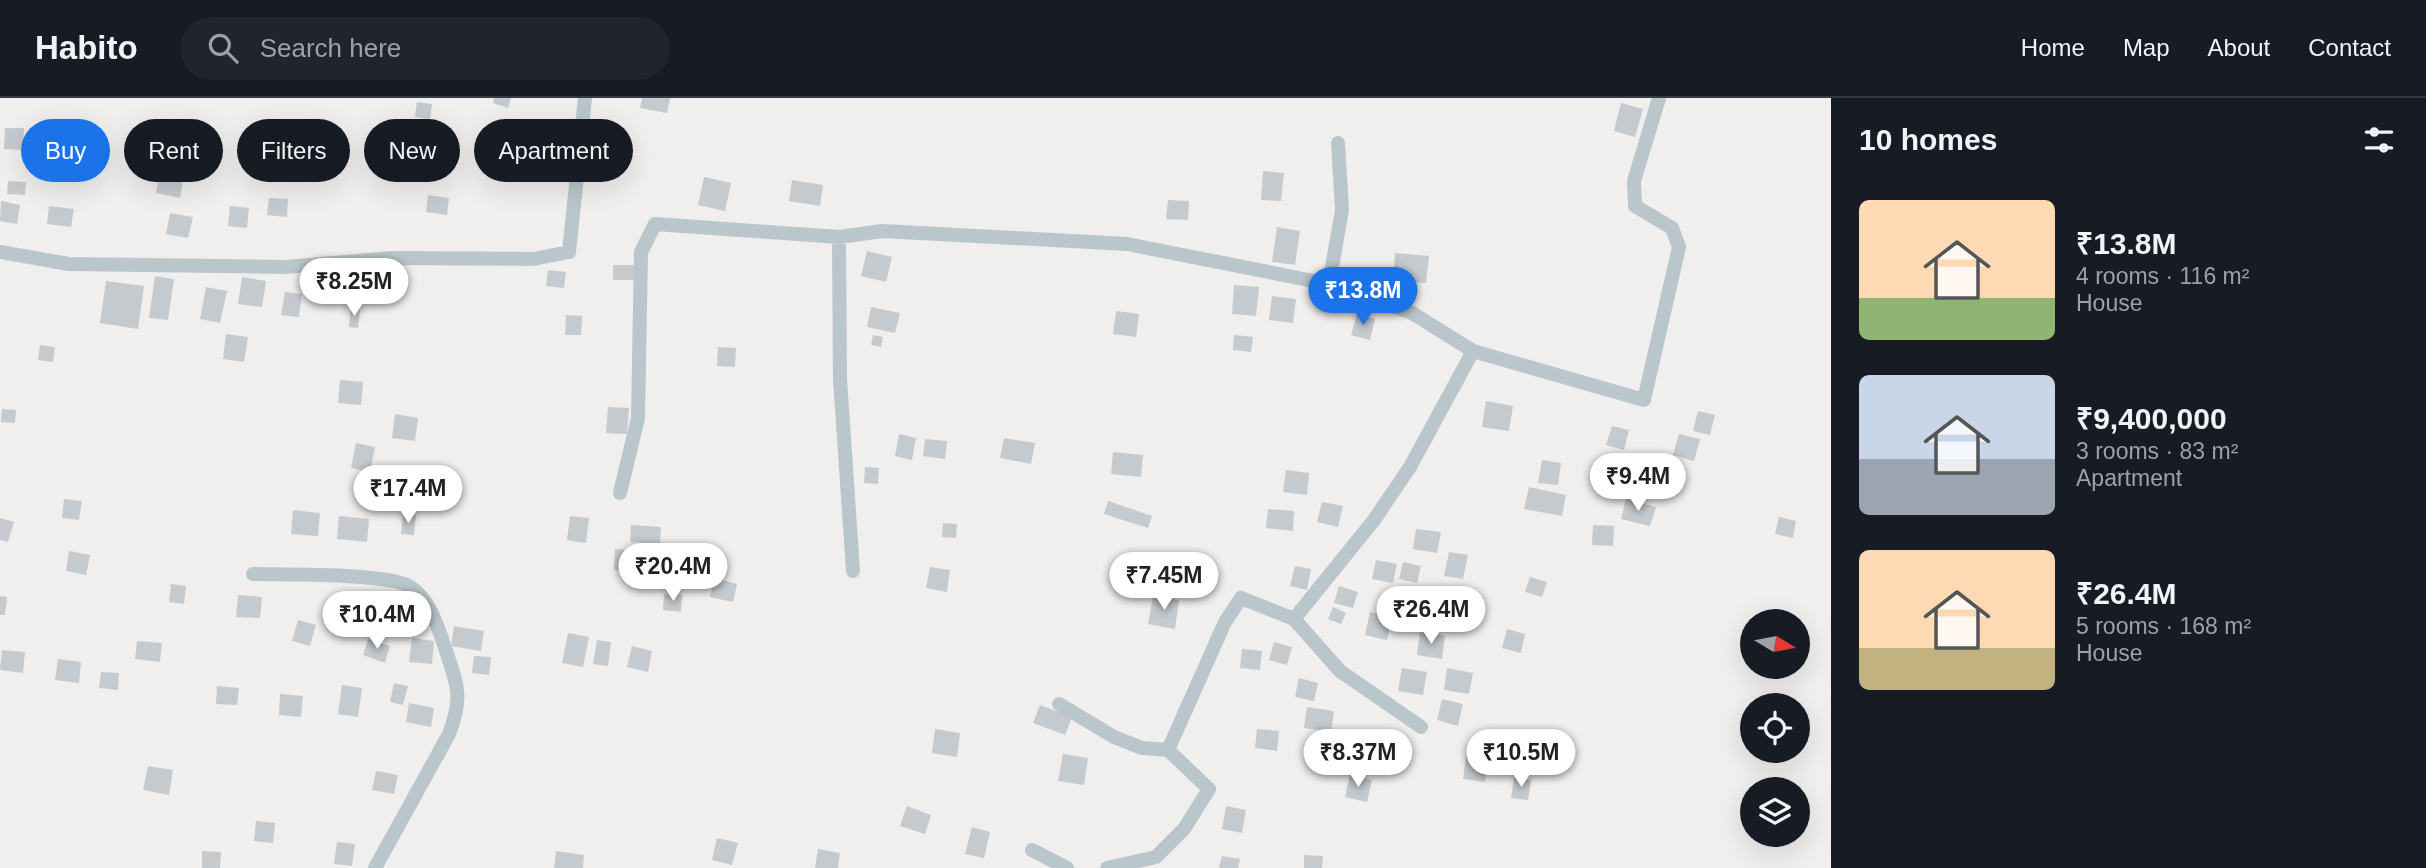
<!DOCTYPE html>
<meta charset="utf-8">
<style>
:root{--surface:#171b24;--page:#20242c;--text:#f1f3f6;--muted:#9ea1a6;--line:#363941;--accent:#1a73e8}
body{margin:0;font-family:Helvetica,sans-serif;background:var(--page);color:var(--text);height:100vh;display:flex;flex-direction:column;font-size:26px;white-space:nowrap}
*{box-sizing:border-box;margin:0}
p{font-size:23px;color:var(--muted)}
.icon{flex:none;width:38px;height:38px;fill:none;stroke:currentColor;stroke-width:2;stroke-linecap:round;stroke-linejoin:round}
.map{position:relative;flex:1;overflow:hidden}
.details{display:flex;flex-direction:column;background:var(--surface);width:595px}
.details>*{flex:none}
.top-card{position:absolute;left:21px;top:21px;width:665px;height:63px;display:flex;gap:14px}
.needle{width:46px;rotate:100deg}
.controls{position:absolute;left:1740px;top:511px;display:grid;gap:14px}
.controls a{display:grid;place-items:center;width:70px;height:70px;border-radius:50%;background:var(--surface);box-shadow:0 7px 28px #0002;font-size:35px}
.price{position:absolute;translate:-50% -60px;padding:0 16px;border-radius:24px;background:#fff;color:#222;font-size:23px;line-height:46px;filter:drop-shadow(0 2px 4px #0008)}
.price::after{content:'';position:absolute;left:50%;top:42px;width:21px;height:16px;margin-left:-10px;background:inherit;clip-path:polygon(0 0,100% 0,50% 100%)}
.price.current{background:var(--accent);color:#fff}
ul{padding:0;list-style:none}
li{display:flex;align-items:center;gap:21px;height:175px;padding:0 28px}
li span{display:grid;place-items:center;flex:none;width:196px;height:140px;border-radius:10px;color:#555}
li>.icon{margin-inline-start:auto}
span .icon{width:84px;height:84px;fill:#fffc;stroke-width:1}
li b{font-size:30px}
h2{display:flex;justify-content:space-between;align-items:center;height:84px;padding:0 28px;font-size:30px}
.pill{padding:0 24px;border-radius:32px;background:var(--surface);box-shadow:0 7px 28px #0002;font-size:24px;line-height:63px}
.pill.current{background:var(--accent);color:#fff}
header{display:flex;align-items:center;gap:42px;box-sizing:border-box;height:98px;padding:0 35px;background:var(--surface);border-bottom:2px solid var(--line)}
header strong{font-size:33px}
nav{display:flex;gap:38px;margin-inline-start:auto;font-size:24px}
.search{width:490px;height:63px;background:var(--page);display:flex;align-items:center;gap:18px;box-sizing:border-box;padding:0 24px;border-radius:38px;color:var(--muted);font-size:26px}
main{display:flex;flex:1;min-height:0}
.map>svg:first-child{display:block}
</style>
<header>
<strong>Habito</strong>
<div class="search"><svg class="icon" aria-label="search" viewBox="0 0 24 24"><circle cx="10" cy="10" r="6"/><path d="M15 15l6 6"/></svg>Search here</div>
<nav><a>Home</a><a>Map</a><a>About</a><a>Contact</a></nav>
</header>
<main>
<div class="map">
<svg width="1831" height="770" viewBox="0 0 1831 770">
<rect width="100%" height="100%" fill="#f1eeee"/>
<path fill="#c5cace" d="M494,0H511L508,10L493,5Z
M642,0H670L667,15L640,10Z
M417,4L432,6L430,21L415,19Z
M1621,5L1643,11L1635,39L1614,33Z
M5,30H24L23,52L4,51Z
M409,36L435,39L432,57L407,54Z
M1263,73L1284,75L1281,103L1261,102Z
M159,78L183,82L180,100L156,95Z
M704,79L731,85L725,113L698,107Z
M792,82L823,87L820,108L789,103Z
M8,83L26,84L25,97L7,96Z
M428,97L449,100L447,117L426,114Z
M269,100L288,101L287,119L267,117Z
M1168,102L1189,103L1188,122L1166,121Z
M1,103L20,107L17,126L0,123Z
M49,108L74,111L71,129L47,126Z
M230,108L249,110L247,130L228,128Z
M170,115L193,119L188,140L166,136Z
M1277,129L1300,133L1295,167L1272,164Z
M867,153L892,159L886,184L861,178Z
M1395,155L1429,158L1426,185L1393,182Z
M613,167H634V182H613Z
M334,171L357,175L353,195L331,192Z
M548,172L566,174L564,190L546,188Z
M155,178L174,181L168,222L149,220Z
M242,179L266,183L262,209L238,206Z
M106,183L144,188L138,231L100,225Z
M1234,187L1259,189L1256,218L1232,216Z
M206,189L227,193L220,225L200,221Z
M285,194L302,196L299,219L281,217Z
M1272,198L1296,201L1293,225L1269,222Z
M871,209L900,215L895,235L867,229Z
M351,211L360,212L358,230L349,229Z
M1116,213L1139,216L1136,239L1113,236Z
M1357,216L1375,221L1370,242L1351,237Z
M566,217L582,218L581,237H565Z
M226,236L248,239L244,264L223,261Z
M873,237L883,239L881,249L871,247Z
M1234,237L1253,239L1251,254L1233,252Z
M40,247L55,249L53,264L38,262Z
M718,249L736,250L735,269L717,268Z
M340,282L363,284L361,307L338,305Z
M1486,303L1513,308L1509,333L1482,329Z
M608,309L629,310L627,336L606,335Z
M2,311L16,312L15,325L1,324Z
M1698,313L1715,317L1710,337L1693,333Z
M395,316L418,320L415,343L392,340Z
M1612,328L1629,332L1624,352L1606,347Z
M899,336L916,340L912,362L895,358Z
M1679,336L1700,341L1694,363L1673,357Z
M1004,340L1035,345L1031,366L1000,360Z
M925,341L947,343L945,361L923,358Z
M356,345L375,349L370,374L351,370Z
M1113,354L1143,357L1141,379L1111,376Z
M1542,362L1561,365L1558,387L1538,385Z
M865,369L879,370L878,386L864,385Z
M1286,372L1309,375L1307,397L1283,394Z
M1529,389L1566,397L1562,418L1524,411Z
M64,401L82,403L79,422L62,420Z
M1626,401L1656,409L1650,428L1621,421Z
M1108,403L1152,418L1148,430L1104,416Z
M1322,404L1343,408L1338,429L1317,424Z
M1268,411L1294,413L1293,433L1266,430Z
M293,412L320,415L318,438L291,436Z
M403,416L416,417L414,437L401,436Z
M339,418L369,421L367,444L337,441Z
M570,418L589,420L586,445L567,442Z
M1779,419L1796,423L1793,440L1775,436Z
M0,420L14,424L8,444L0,442Z
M943,425L957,426L956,440L942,439Z
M631,427L661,429L660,446L630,444Z
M1593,427L1614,428L1613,448L1592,447Z
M1416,431L1441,434L1437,455L1413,451Z
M615,451L647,453L646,475L614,472Z
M69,453L90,457L86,477L66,473Z
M1449,454L1468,457L1463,481L1444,478Z
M1376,462L1397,466L1393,485L1372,481Z
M1403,464L1421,468L1417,485L1399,481Z
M1295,468L1311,471L1307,492L1290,488Z
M930,469L950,472L947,494L926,490Z
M1530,479L1547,484L1542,499L1525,494Z
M714,480L737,486L733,504L710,499Z
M171,486L186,488L184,506L169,504Z
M1339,488L1358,494L1353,510L1334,505Z
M351,495L374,501L369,520L346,514Z
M664,496L682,497L681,514L663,512Z
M238,497L262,499L260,520L236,519Z
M0,498L7,499L5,517H0Z
M1153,498L1179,502L1175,531L1148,526Z
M396,509L415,510L414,528L395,527Z
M1333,509L1346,515L1341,526L1328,521Z
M1370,514L1392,519L1387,542L1365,537Z
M298,522L316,527L310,548L292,543Z
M454,528L484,533L481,553L451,548Z
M1507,531L1525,536L1521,555L1502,550Z
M1420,534L1445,538L1442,561L1417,557Z
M568,535L589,539L583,569L562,565Z
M412,540L434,543L432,566L409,564Z
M368,541L390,548L385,565L363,557Z
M597,542L611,544L608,568L593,566Z
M137,543L162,545L160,564L135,561Z
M1274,544L1292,549L1287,567L1269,562Z
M632,548L652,553L648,574L627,569Z
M1242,551L1262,553L1260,572L1240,570Z
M2,552L25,554L23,575L0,572Z
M474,558L491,559L489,577L472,575Z
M58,561L81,564L79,585L55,582Z
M1402,570L1427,574L1423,597L1398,593Z
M1447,570L1473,575L1469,596L1444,592Z
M101,574L119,575L118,592L99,590Z
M1299,580L1318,585L1314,603L1295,599Z
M394,585L408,588L403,607L390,604Z
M342,587L362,590L358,619L338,616Z
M217,588L239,590L237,607L216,606Z
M280,596L303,598L301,619L279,617Z
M1442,601L1463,606L1458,628L1437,622Z
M409,605L434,610L431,629L406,624Z
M1040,607L1072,619L1065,637L1033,625Z
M1307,609L1334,613L1331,634L1304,630Z
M935,631L960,635L957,659L932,655Z
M1257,631L1279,633L1277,653L1255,650Z
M1063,656L1088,660L1084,687L1058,683Z
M1466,659L1488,662L1485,684L1463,681Z
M148,668L173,672L169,697L143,692Z
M376,673L398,677L394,696L372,692Z
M1350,677L1372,682L1367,704L1345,699Z
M1514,680L1531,682L1528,702L1511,700Z
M907,708L931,717L925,736L900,728Z
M1226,708L1246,712L1242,735L1222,731Z
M256,723L275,725L273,745L254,743Z
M972,729L990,734L984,760L965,756Z
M717,740L738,745L732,767L712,762Z
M337,744L355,746L352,768L334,766Z
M818,751L840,755L838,770H815Z
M202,753L221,754L220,770H202Z
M556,753L584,757L583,770H554Z
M1304,757L1323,758L1322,770H1304Z
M1222,758L1240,761L1238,770H1219Z"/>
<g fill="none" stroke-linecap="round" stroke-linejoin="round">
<path stroke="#b9c6cb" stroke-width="14" d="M839,139L840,281L853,473
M0,154L69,166L285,169L393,160L533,161L569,154L585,0
M1329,186L1342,112L1338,45
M620,395L638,320L641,154L655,126L839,139L882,133L1127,146L1329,186L1412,215L1473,253L1644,302L1679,149L1672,130L1635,108L1634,83L1659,0
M253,476C284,477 387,475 409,488C430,500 439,532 446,553C458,589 463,599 449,636L375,770
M1294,521L1374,422L1410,369L1473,253
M1059,606L1114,639L1142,650L1168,652L1209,691L1184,731L1156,759L1107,770
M1168,652L1225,524L1241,500L1294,521L1340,573L1421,629
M1032,752L1067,770"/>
</g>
</svg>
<div class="controls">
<a><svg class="needle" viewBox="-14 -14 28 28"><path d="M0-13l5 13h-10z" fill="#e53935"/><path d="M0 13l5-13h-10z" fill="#9ea1a6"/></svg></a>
<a><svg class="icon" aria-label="locate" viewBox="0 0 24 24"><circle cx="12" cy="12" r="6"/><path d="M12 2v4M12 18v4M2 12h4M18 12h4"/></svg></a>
<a><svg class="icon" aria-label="layers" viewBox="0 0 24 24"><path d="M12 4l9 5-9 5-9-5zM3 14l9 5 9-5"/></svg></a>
</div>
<b class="price" style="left:354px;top:220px">₹8.25M</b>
<b class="price current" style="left:1363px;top:229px">₹13.8M</b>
<b class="price" style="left:1638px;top:415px">₹9.4M</b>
<b class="price" style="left:408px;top:427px">₹17.4M</b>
<b class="price" style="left:673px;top:505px">₹20.4M</b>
<b class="price" style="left:1164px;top:514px">₹7.45M</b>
<b class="price" style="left:1431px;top:548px">₹26.4M</b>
<b class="price" style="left:377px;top:553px">₹10.4M</b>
<b class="price" style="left:1358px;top:691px">₹8.37M</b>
<b class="price" style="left:1521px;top:691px">₹10.5M</b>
<div class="top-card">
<a class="pill current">Buy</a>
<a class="pill">Rent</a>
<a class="pill">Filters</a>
<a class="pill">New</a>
<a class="pill">Apartment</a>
</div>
</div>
<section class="details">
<h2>10 homes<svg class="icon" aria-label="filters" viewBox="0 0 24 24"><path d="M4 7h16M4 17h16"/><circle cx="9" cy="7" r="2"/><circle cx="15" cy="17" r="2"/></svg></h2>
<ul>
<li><span style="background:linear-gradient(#ffd9b3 70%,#8fb573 0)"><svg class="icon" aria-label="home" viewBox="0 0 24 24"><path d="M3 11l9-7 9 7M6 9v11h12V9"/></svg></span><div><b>₹13.8M</b><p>4 rooms · 116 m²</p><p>House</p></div></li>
<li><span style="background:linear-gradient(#c9d6e8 60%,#9aa5b1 0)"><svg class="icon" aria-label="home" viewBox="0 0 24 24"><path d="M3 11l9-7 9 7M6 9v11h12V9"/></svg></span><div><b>₹9,400,000</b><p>3 rooms · 83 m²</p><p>Apartment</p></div></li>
<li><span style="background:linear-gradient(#ffd9b3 70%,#c2b280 0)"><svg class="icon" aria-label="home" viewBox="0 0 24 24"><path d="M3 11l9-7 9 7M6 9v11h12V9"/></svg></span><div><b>₹26.4M</b><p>5 rooms · 168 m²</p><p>House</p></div></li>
</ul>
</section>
</main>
